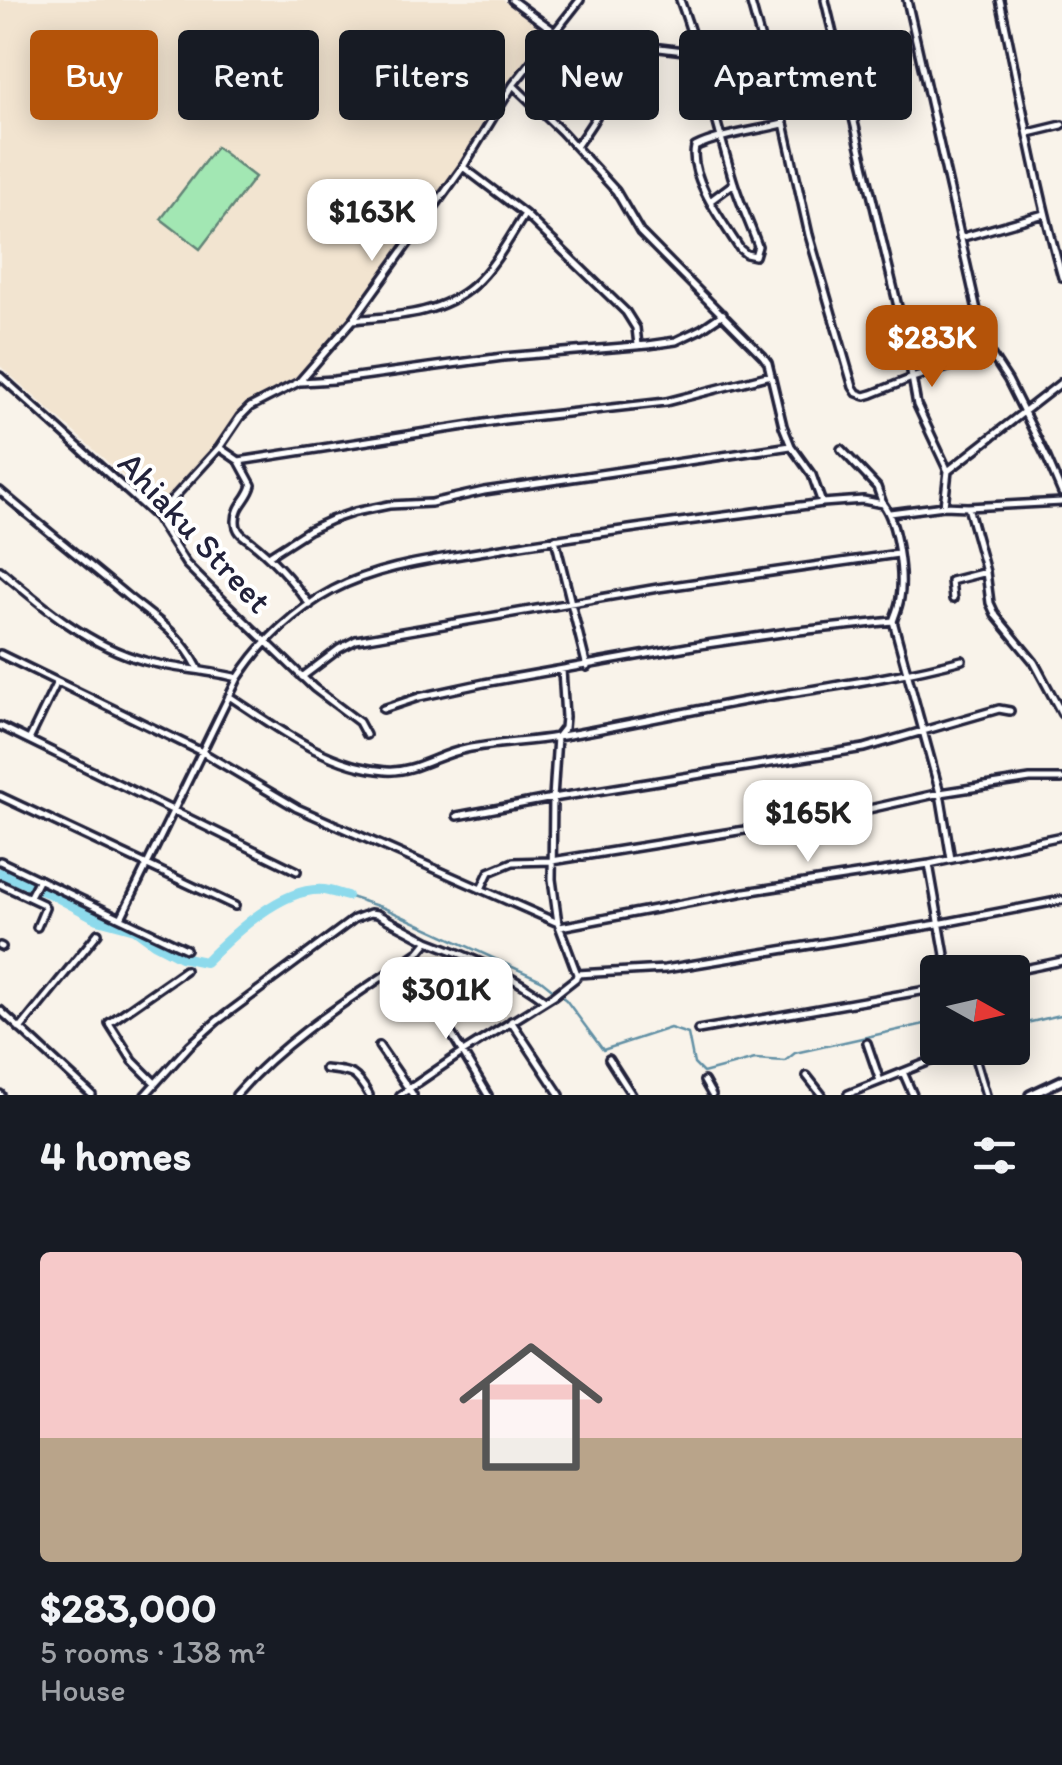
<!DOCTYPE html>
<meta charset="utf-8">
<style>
:root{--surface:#171b24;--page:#242831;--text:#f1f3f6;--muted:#9ea1a6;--line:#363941;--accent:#b45309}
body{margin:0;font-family:Itim,sans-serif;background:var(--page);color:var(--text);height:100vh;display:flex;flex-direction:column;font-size:38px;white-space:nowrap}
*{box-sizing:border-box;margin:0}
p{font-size:32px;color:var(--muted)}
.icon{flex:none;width:55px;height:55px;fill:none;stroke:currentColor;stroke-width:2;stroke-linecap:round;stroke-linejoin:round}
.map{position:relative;height:1095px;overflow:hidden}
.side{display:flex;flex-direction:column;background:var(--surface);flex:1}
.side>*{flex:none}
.guide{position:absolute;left:30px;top:30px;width:1002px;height:90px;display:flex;gap:20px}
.needle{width:65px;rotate:98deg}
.buttons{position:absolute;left:920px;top:955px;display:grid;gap:20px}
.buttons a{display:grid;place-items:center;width:110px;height:110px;border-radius:10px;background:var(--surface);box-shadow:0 5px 25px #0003;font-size:50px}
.price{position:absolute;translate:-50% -85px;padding:0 22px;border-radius:20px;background:#fff;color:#222;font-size:32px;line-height:65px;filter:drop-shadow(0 2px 5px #0008)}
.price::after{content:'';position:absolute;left:50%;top:60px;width:30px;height:22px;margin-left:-15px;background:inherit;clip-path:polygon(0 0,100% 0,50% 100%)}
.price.current{background:var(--accent);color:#fff}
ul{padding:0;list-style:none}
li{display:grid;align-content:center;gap:20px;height:530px;padding:0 40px}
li+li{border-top:2px solid var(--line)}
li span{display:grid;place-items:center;height:310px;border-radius:10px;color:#555}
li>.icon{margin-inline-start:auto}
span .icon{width:180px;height:180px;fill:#fffc;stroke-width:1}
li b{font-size:42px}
h2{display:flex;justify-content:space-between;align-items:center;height:120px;padding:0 40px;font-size:42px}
.tag{padding:0 35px;border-radius:10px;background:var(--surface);box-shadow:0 5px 25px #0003;font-size:35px;line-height:90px}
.tag.current{background:var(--accent);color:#fff}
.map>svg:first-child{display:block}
</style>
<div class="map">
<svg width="1062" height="1095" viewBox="0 0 1062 1095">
<rect width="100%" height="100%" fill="#f9f3ea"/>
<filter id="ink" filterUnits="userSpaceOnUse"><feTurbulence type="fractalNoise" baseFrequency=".01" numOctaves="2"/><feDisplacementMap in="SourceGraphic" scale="20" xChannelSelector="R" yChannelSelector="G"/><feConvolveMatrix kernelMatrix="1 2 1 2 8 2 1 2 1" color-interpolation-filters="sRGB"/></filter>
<g filter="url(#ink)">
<path fill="#f2e4d0" d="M0,0H503L548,34L513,75L465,156L419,224L336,333L296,377L241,407L215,449L158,507L0,366Z"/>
<path fill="#a2e7b3" stroke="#628477" stroke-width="2.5" d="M216,147L255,177L200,249L161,219Z"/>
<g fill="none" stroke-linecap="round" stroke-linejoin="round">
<path stroke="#6290a5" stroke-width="2.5" d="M347,896L384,908L541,980L566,1000L603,1050L670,1028L688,1034L694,1064L703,1073L755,1059L785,1061L795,1053L938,1021
M1012,1024C1028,1025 1046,1017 1062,1015"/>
<path stroke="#8ddaec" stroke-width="10" d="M0,873L55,896L98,919L135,929L154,943L181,957L205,962C232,935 283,886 324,890C331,891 339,894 347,896"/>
<defs>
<path id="minor" d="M512,0L554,31
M680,0C702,59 715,120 733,180C740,203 750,224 758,246L755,256L746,254L740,249C724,224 688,176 695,147C715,136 759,130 783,124
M750,0L784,123L809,235L853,387L857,393L865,396L872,394L912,378L991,354
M825,0L904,332L917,405L948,471L944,506
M907,0L979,319L991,354L1008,380L1047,458L1062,493
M1000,0C1020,92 1036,186 1062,277
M513,85L562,132L616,191L640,232L763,356L768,363L783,426L791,446L812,475L822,503
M1029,133L1062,125
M576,147C583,136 592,125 598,113C611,90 608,59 635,45L684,51L696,42
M710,201L734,183
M525,214L626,312L636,328L638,345
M960,238L1044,214
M353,320C395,316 441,315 474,285C495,266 510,237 525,214L463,167
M0,376L156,517L186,564L204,582L314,688L359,722L366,735
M301,382L334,380L503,357L648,345L676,341L701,329L723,314
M220,448L239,461L252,485C249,499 236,505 236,521C236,531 242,535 249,540C274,559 292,580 310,605
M841,449L877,487L883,504
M239,461L504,420L666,402L771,375
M948,471L1062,382
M0,491C42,527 85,561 127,596C156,620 180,633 198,668
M968,507L986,572L990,603L996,616L1034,662L1062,714
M890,513L944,506L968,507L1062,502
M156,517L219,448L240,417L250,407L299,382L353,320L463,167L513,85L580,0
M555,539L587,667
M270,555L309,530L331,520L355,512L389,505L431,503L484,491L791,446
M0,570C43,607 89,646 145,661C175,669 207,670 238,678
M953,599L951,581L986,572
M0,654L202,752L297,808L558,923
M562,670L565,717L564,728L557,737L553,798L552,879L558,923L577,974
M302,677L339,649L356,640L658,588L898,554
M229,696C276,727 328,767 386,771C414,773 439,754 466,749C496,743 527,742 557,737C627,725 697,709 767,697C833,686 898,677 962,660
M383,709L419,697L484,683L693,646L789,632L893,621
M0,726L297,871
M30,738L57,682
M0,796L235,906
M457,816L553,798L864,748L999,709L1010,711
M0,861L186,949
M929,864L948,972
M0,884L43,904L45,908L37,927
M481,889L489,872L513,862L552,861L757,828L869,809L940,793L1030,779H1062
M30,896L39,879
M121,918L238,678C261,642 295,610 333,590C382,564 442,559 496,549C604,531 713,518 822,503L863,500L883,504C897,522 904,575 900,598C899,606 896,613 893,621L940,793L951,859
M560,927L745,892L929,864L1062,836
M428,941C470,957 509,973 545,1000
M0,946L2,947
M1010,972L1062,961
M0,1010L92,1095
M442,1018L488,1095
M511,1021L560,1095
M20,1029L98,933
M698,1030L938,988
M867,1043L880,1081
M379,1046L413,1095
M972,1048L986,1095
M609,1059L632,1095
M325,1069C352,1072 355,1071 369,1095
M903,1072L913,1095
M807,1076L822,1095
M704,1081L712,1095
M155,1083L133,1061L109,1023L185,970
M0,1094L1,1095
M848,1094L963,1048
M145,1095L190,1045L217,1021L354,919L370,913L377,914L428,941L419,952C355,996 287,1036 236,1095
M400,1095L463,1052L553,996L576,978L577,974L665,969L938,924L1062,900"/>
<path id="secondary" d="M1030,1095L1062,1080"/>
</defs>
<use href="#minor" stroke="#22223b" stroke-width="12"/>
<use href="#secondary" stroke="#22223b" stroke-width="14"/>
<use href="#minor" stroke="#fff" stroke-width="5"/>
<use href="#secondary" stroke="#fff" stroke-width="6"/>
</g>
</g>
<g text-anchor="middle" stroke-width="8" stroke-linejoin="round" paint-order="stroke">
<g font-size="35" fill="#22223b" stroke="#fff">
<text transform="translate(195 532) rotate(47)" y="12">Ahiaku Street</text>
</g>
</g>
</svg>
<div class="buttons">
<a><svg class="needle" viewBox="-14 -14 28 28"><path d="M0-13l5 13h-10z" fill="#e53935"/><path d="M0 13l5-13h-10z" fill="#9ea1a6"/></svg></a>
</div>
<b class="price" style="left:372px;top:264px">$163K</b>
<b class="price current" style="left:932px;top:390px">$283K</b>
<b class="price" style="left:808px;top:865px">$165K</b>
<b class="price" style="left:446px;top:1042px">$301K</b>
<div class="guide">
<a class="tag current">Buy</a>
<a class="tag">Rent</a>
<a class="tag">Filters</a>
<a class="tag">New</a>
<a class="tag">Apartment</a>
</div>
</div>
<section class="side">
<h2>4 homes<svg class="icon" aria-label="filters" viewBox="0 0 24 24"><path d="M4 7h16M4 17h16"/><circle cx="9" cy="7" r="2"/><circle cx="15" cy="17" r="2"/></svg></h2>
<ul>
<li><span style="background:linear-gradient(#f6c9c9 60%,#b9a48a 0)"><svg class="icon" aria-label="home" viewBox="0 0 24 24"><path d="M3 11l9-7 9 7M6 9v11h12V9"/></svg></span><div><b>$283,000</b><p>5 rooms · 138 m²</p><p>House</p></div></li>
</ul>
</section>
